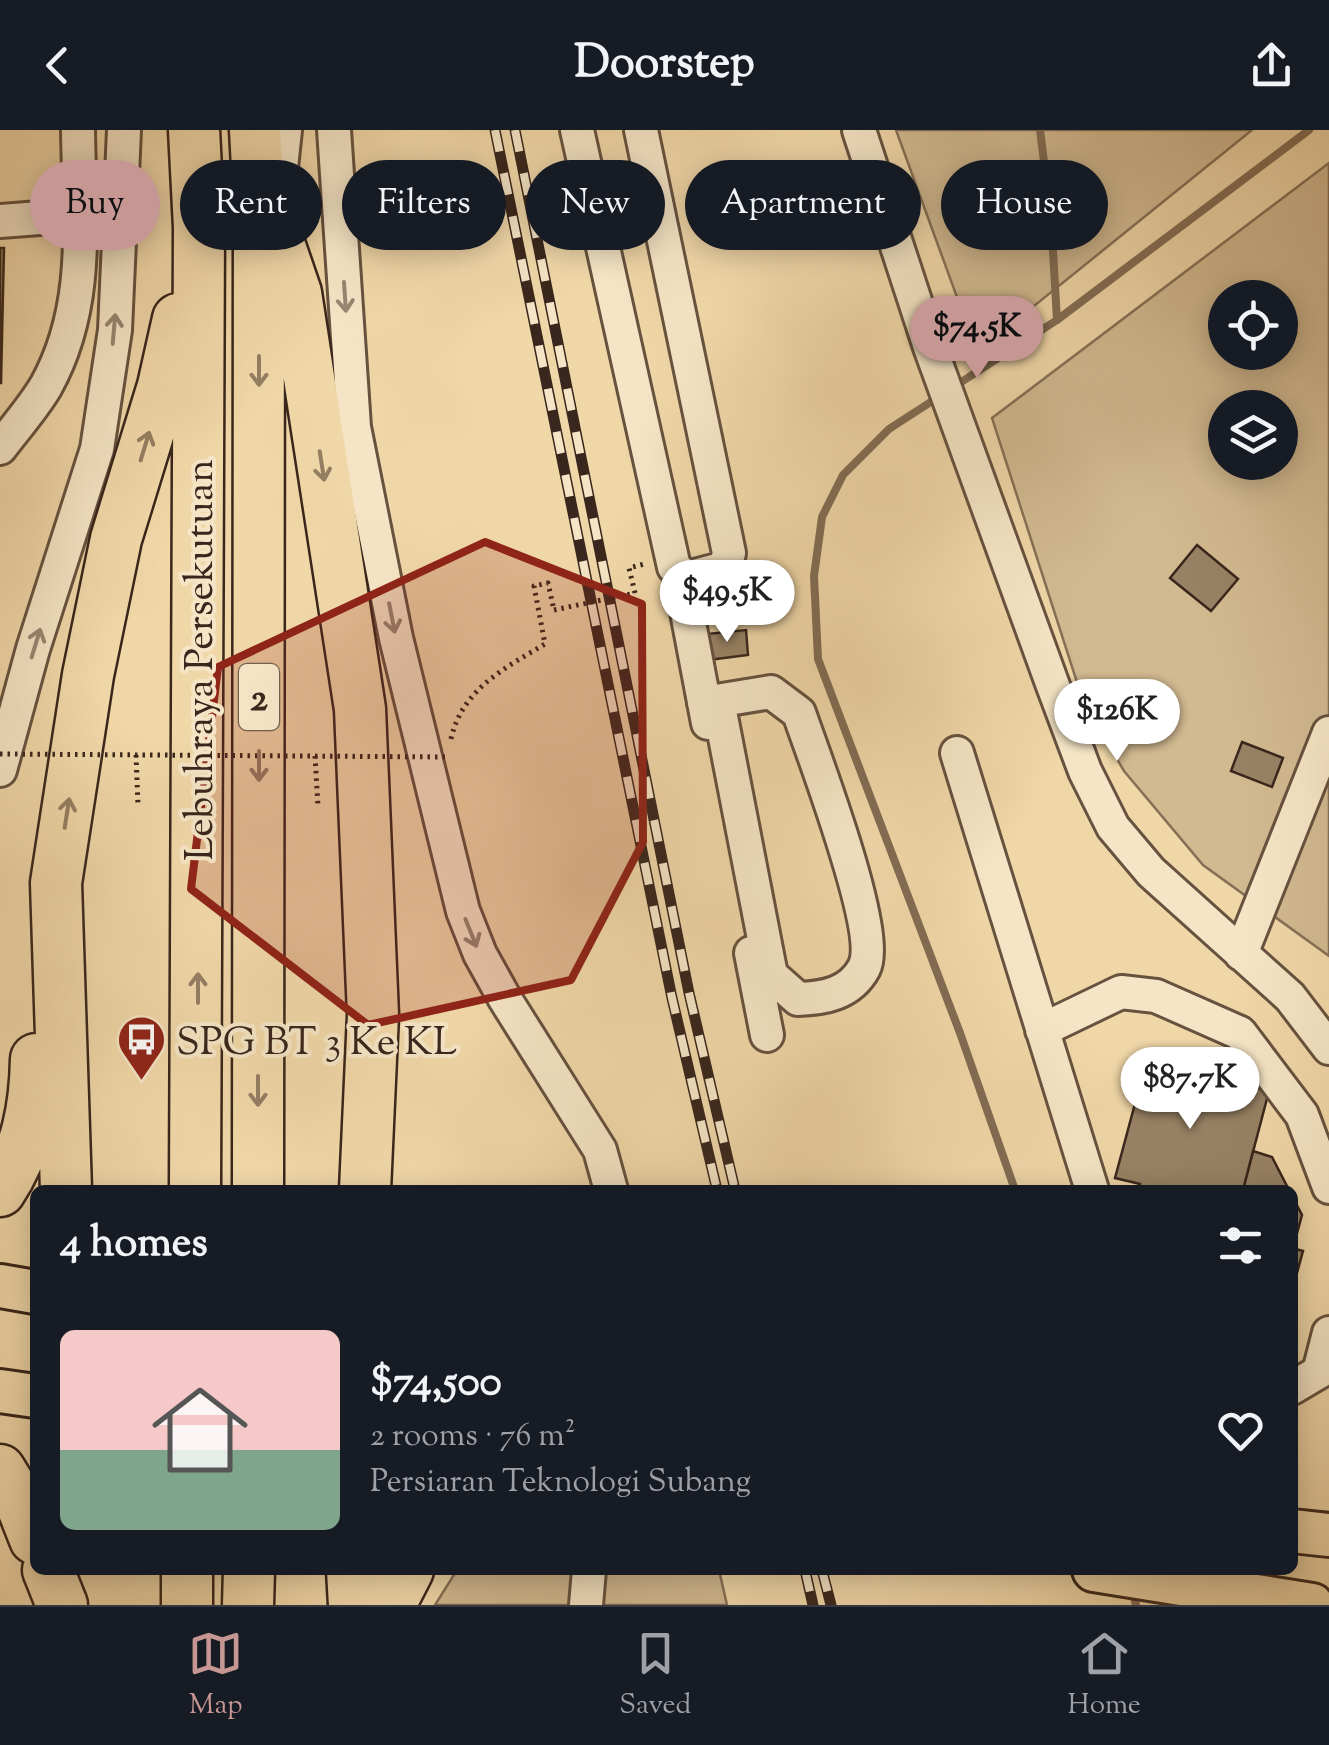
<!DOCTYPE html>
<meta charset="utf-8">
<style>
:root{--surface:#171b24;--page:#242831;--text:#f1f3f6;--muted:#9ea1a6;--line:#363941;--accent:#c59692}
body{margin:0;font-family:"Sorts Mill Goudy",serif;background:var(--page);color:var(--text);height:100vh;display:flex;flex-direction:column;font-size:38px;white-space:nowrap}
*{box-sizing:border-box;margin:0}
p{font-size:32px;color:var(--muted)}
.icon{flex:none;width:55px;height:55px;fill:none;stroke:currentColor;stroke-width:2;stroke-linecap:round;stroke-linejoin:round}
.map{position:relative;flex:1;overflow:hidden}
.sheet{position:absolute;left:30px;top:1055px;width:1268px;height:390px;display:flex;flex-direction:column;background:var(--surface);border-radius:15px;box-shadow:0 5px 25px #0003}
.sheet>*{flex:none}
.hud{position:absolute;left:30px;top:30px;width:1270px;height:90px;display:flex;gap:20px}
.controls{position:absolute;left:1208px;top:150px;display:grid;gap:20px}
.controls a{display:grid;place-items:center;width:90px;height:90px;border-radius:50%;background:var(--surface);box-shadow:0 5px 25px #0003;font-size:50px}
.price{position:absolute;translate:-50% -85px;padding:0 22px;border-radius:35px;background:#fff;color:#222;font-size:32px;line-height:65px;filter:drop-shadow(0 2px 5px #0008)}
.price::after{content:'';position:absolute;left:50%;top:60px;width:30px;height:22px;margin-left:-15px;background:inherit;clip-path:polygon(0 0,100% 0,50% 100%)}
.price.current{background:var(--accent);color:#111}
ul{padding:0;list-style:none}
li{display:flex;align-items:center;gap:30px;height:250px;padding:0 30px}
li span{display:grid;place-items:center;flex:none;width:280px;height:200px;border-radius:15px;color:#555}
li>.icon{margin-inline-start:auto}
span .icon{width:120px;height:120px;fill:#fffc;stroke-width:1}
li b{font-size:42px}
h2{display:flex;justify-content:space-between;align-items:center;height:120px;padding:0 30px;font-size:42px}
.tag{padding:0 35px;border-radius:45px;background:var(--surface);box-shadow:0 5px 25px #0003;font-size:35px;line-height:90px}
.tag.current{background:var(--accent);color:#111}
header{display:flex;justify-content:space-between;align-items:center;height:130px;padding:0 30px;background:var(--surface);font-size:45px;font-weight:800}
.menu{display:flex;justify-content:space-around;align-items:center;height:140px;border-top:2px solid var(--line);background:var(--surface);font-size:28px;color:var(--muted)}
.menu a{display:grid;justify-items:center;gap:5px}
.menu .current{color:var(--accent)}
.map>svg:first-child{display:block}
</style>
<header><svg class="icon" aria-label="back" viewBox="0 0 24 24"><path d="M15 5l-7 7 7 7"/></svg>Doorstep<svg class="icon" aria-label="share" viewBox="0 0 24 24"><path d="M12 15V3M7 8l5-5 5 5M5 13v7h14v-7"/></svg></header>
<div class="map">
<svg width="1329" height="1475" viewBox="0 0 1329 1475">
<rect width="100%" height="100%" fill="#f0d7a8"/>
<filter id="stains"><feTurbulence type="fractalNoise" baseFrequency=".002" numOctaves="4"/><feColorMatrix values="0 0 0 0 .2 0 0 0 0 .09 0 0 0 0 .02 0 0 0 .5 -.17"/></filter>
<radialGradient id="worn" r=".72"><stop offset=".6" stop-color="#630" stop-opacity="0"/><stop offset="1" stop-color="#630" stop-opacity=".3"/></radialGradient>
<path fill="#d1b990" stroke="#857056" stroke-width="2.5" fill-rule="evenodd" d="M896,0H1252L977,222Z
M1329,33V826L1203,735L1124,641L1083,571L992,288ZM1225,168H1280V222H1225ZM1225,278H1280V332H1225Z
M457,1440H719L727,1475H435Z"/>
<g fill="none" stroke-linecap="round" stroke-linejoin="round">
<path stroke="#826c53" stroke-width="8" d="M1040,0L1051,87L1057,190
M952,258L1057,190L1309,0
M940,266L889,299L843,345L822,387L814,446L818,529L960,903L1015,1060
M1132,1459L1136,1475"/>
</g>
<path fill="#988265" stroke="#39261c" stroke-width="2.5" d="M0,118H4L1,253H0Z
M1197,415L1238,449L1211,481L1170,448Z
M746,500L748,525L708,530L706,504Z
M1242,612L1283,628L1272,657L1231,641Z
M1147,929L1198,942L1195,952L1206,954L1208,945L1219,948L1217,957L1227,960L1230,951L1269,961L1243,1060H1139L1140,1054L1115,1048Z
M1253,1021L1272,1027L1289,1060H1243Z
M1292,1066L1302,1085L1293,1118H1292Z
M1292,1118L1303,1121L1292,1161Z"/>
<g fill="none" stroke-linecap="round" stroke-linejoin="round">
<defs>
<path id="minor" d="M334,0L354,297L396,508L463,781L480,824L505,869L600,1020L611,1060
M577,0L674,437L687,448L725,438L729,423L641,0
M859,0L930,217L1052,553L1085,641L1113,697L1151,742L1290,867L1329,918
M277,75L285,0
M0,91L79,85
M0,318C15,298 33,278 46,256C91,175 79,89 78,0
M680,445L708,593
M704,573L771,562L799,583C814,627 882,803 864,838C850,864 824,868 798,869L771,845L718,571
M957,623L1092,1060
M0,640L33,519L97,319L115,200L124,0
M751,823L767,905
M1241,824L1329,603
M1042,900L1121,862L1156,866L1240,903L1302,985L1329,1057
M1292,1258L1319,1242L1329,1203
M586,1475L589,1440"/>
<path id="major" d="M0,1156L35,1162
M0,1261L35,1266
M1292,1401L1329,1405
M1094,1440L1312,1475"/>
<path id="highway" d="M194,0L199,98L195,1060
M255,0L259,74L258,1060
M271,90L296,163L360,579L373,885L365,1060
M66,1060L56,753L88,545L116,409L163,256L178,189
M0,1061C27,1021 35,977 36,929
M0,1340L22,1376L35,1409
M48,1440L62,1475
M352,1440L354,1475
M187,1475V1440
M248,1475L249,1440
M390,1475L408,1440"/>
</defs>
<use href="#minor" stroke="#67523f" stroke-width="38"/>
<use href="#major" stroke="#39261c" stroke-width="48"/>
<use href="#highway" stroke="#39261c" stroke-width="55"/>
<path stroke="#39261c" stroke-width="5" stroke-dasharray="2.5 5" stroke-linecap="butt" d="M635,463L629,438L644,434
M451,609C462,559 505,538 545,514L534,456L548,453L554,480
M136,625L138,675
M315,626L318,676"/>
<use href="#minor" stroke="#f5e5c6" stroke-width="32"/>
<use href="#major" stroke="#f0d7a8" stroke-width="42"/>
<use href="#highway" stroke="#f0d7a8" stroke-width="50"/>
<defs>
<path id="rail" d="M495,0L672,868L717,1060
M515,0L689,863L735,1060
M805,1440L813,1475
M822,1440L831,1475"/>
</defs>
<use href="#rail" stroke="#39261c" stroke-width="11"/>
<use href="#rail" stroke="#f5e5c6" stroke-width="8" stroke-dasharray="22" stroke-linecap="butt"/>
<path stroke="#39261c" stroke-width="5" stroke-dasharray="2.5 5" stroke-linecap="butt" d="M554,480L635,463
M0,624L448,627"/>
</g>
<defs><path id="oneway-shaft" d="M-6 0H5M1.5-3L5.5 0L1.5 3" fill="none" stroke-width="1.6" stroke-linecap="round" stroke-linejoin="round" transform="scale(2.5)"/></defs>
<g stroke="#978671">
<use href="#oneway-shaft" transform="translate(345 167) rotate(86)"/>
<use href="#oneway-shaft" transform="translate(114 199) rotate(-85)"/>
<use href="#oneway-shaft" transform="translate(392 488) rotate(79)"/>
<use href="#oneway-shaft" transform="translate(36 513) rotate(-73)"/>
<use href="#oneway-shaft" transform="translate(471 803) rotate(68)"/>
</g>
<g stroke="#947e62">
<use href="#oneway-shaft" transform="translate(259 241) rotate(90)"/>
<use href="#oneway-shaft" transform="translate(145 316) rotate(-73)"/>
<use href="#oneway-shaft" transform="translate(322 336) rotate(81)"/>
<use href="#oneway-shaft" transform="translate(259 636) rotate(90)"/>
<use href="#oneway-shaft" transform="translate(67 683) rotate(-81)"/>
<use href="#oneway-shaft" transform="translate(198 858) rotate(-90)"/>
<use href="#oneway-shaft" transform="translate(258 961) rotate(90)"/>
</g>
<path fill="#8f2418" fill-opacity="0.2" stroke="#8f2418" stroke-width="8" stroke-linejoin="round" d="M485,412L642,474L643,712L571,850L368,895L191,759L218,537Z"/>
<defs>
<symbol id="bus-pin" viewBox="-11 -11 22 30"><path d="M0 17L-7.5 6A9.5 9.5 0 1 1 7.5 6Z" fill="#8f2418" stroke="#f5e5c6"/><path d="M-5-6H5V4H4V6H2V4H-2V6H-4V4H-5ZM-3.5-4V0h7V-4ZM-3.5 1.2v1.5H-2V1.2ZM2 1.2v1.5H3.5V1.2Z" fill="#fff"/></symbol>
</defs>
<g fill-rule="evenodd">
<use href="#bus-pin" x="114" y="882" width="55" height="75"/>
</g>
<g text-anchor="middle" stroke-width="8" stroke-linejoin="round" paint-order="stroke">
<rect fill="#f5e5c6" stroke="#715f4f" stroke-width="2.5" x="239" y="534" width="40" height="66" rx="8"/>
<g font-size="38" font-weight="bold" fill="#39261c">
<text x="259" y="580">2</text>
</g>
<g font-size="40" fill="#39261c" stroke="#f5e5c6">
<text transform="translate(198 530) rotate(-90)" y="14">Lebuhraya Persekutuan</text>
</g>
<g font-size="40" fill="#39261c" stroke="#f5e5c6" text-anchor="start">
<text x="176" y="924">SPG BT 3 Ke KL</text>
</g>
</g>
<rect width="100%" height="100%" filter="url(#stains)"/>
<rect width="100%" height="100%" fill="url(#worn)"/>
</svg>
<div class="controls">
<a><svg class="icon" aria-label="locate" viewBox="0 0 24 24"><circle cx="12" cy="12" r="6"/><path d="M12 2v4M12 18v4M2 12h4M18 12h4"/></svg></a>
<a><svg class="icon" aria-label="layers" viewBox="0 0 24 24"><path d="M12 4l9 5-9 5-9-5zM3 14l9 5 9-5"/></svg></a>
</div>
<b class="price current" style="left:977px;top:251px">$74.5K</b>
<b class="price" style="left:727px;top:515px">$49.5K</b>
<b class="price" style="left:1117px;top:634px">$126K</b>
<b class="price" style="left:1190px;top:1002px">$87.7K</b>
<div class="hud">
<a class="tag current">Buy</a>
<a class="tag">Rent</a>
<a class="tag">Filters</a>
<a class="tag">New</a>
<a class="tag">Apartment</a>
<a class="tag">House</a>
</div>
<section class="sheet">
<h2>4 homes<svg class="icon" aria-label="filters" viewBox="0 0 24 24"><path d="M4 7h16M4 17h16"/><circle cx="9" cy="7" r="2"/><circle cx="15" cy="17" r="2"/></svg></h2>
<ul>
<li><span style="background:linear-gradient(#f6c9c9 60%,#7fa58c 0)"><svg class="icon" aria-label="home" viewBox="0 0 24 24"><path d="M3 11l9-7 9 7M6 9v11h12V9"/></svg></span><div><b>$74,500</b><p>2 rooms · 76 m²</p><p>Persiaran Teknologi Subang</p></div><svg class="icon" aria-label="heart" viewBox="0 0 24 24"><path d="M12 20l-8-8c-3-5 5-10 8-4 3-6 11-1 8 4z"/></svg></li>
</ul>
</section>
</div>
<nav class="menu">
<a class="current"><svg class="icon" aria-label="map" viewBox="0 0 24 24"><path d="M3 6l6-2 6 2 6-2v14l-6 2-6-2-6 2zM9 4v14M15 6v14"/></svg>Map</a>
<a><svg class="icon" aria-label="saved" viewBox="0 0 24 24"><path d="M7 4h10v16l-5-4-5 4z"/></svg>Saved</a>
<a><svg class="icon" aria-label="home" viewBox="0 0 24 24"><path d="M3 11l9-7 9 7M6 9v11h12V9"/></svg>Home</a>
</nav>
